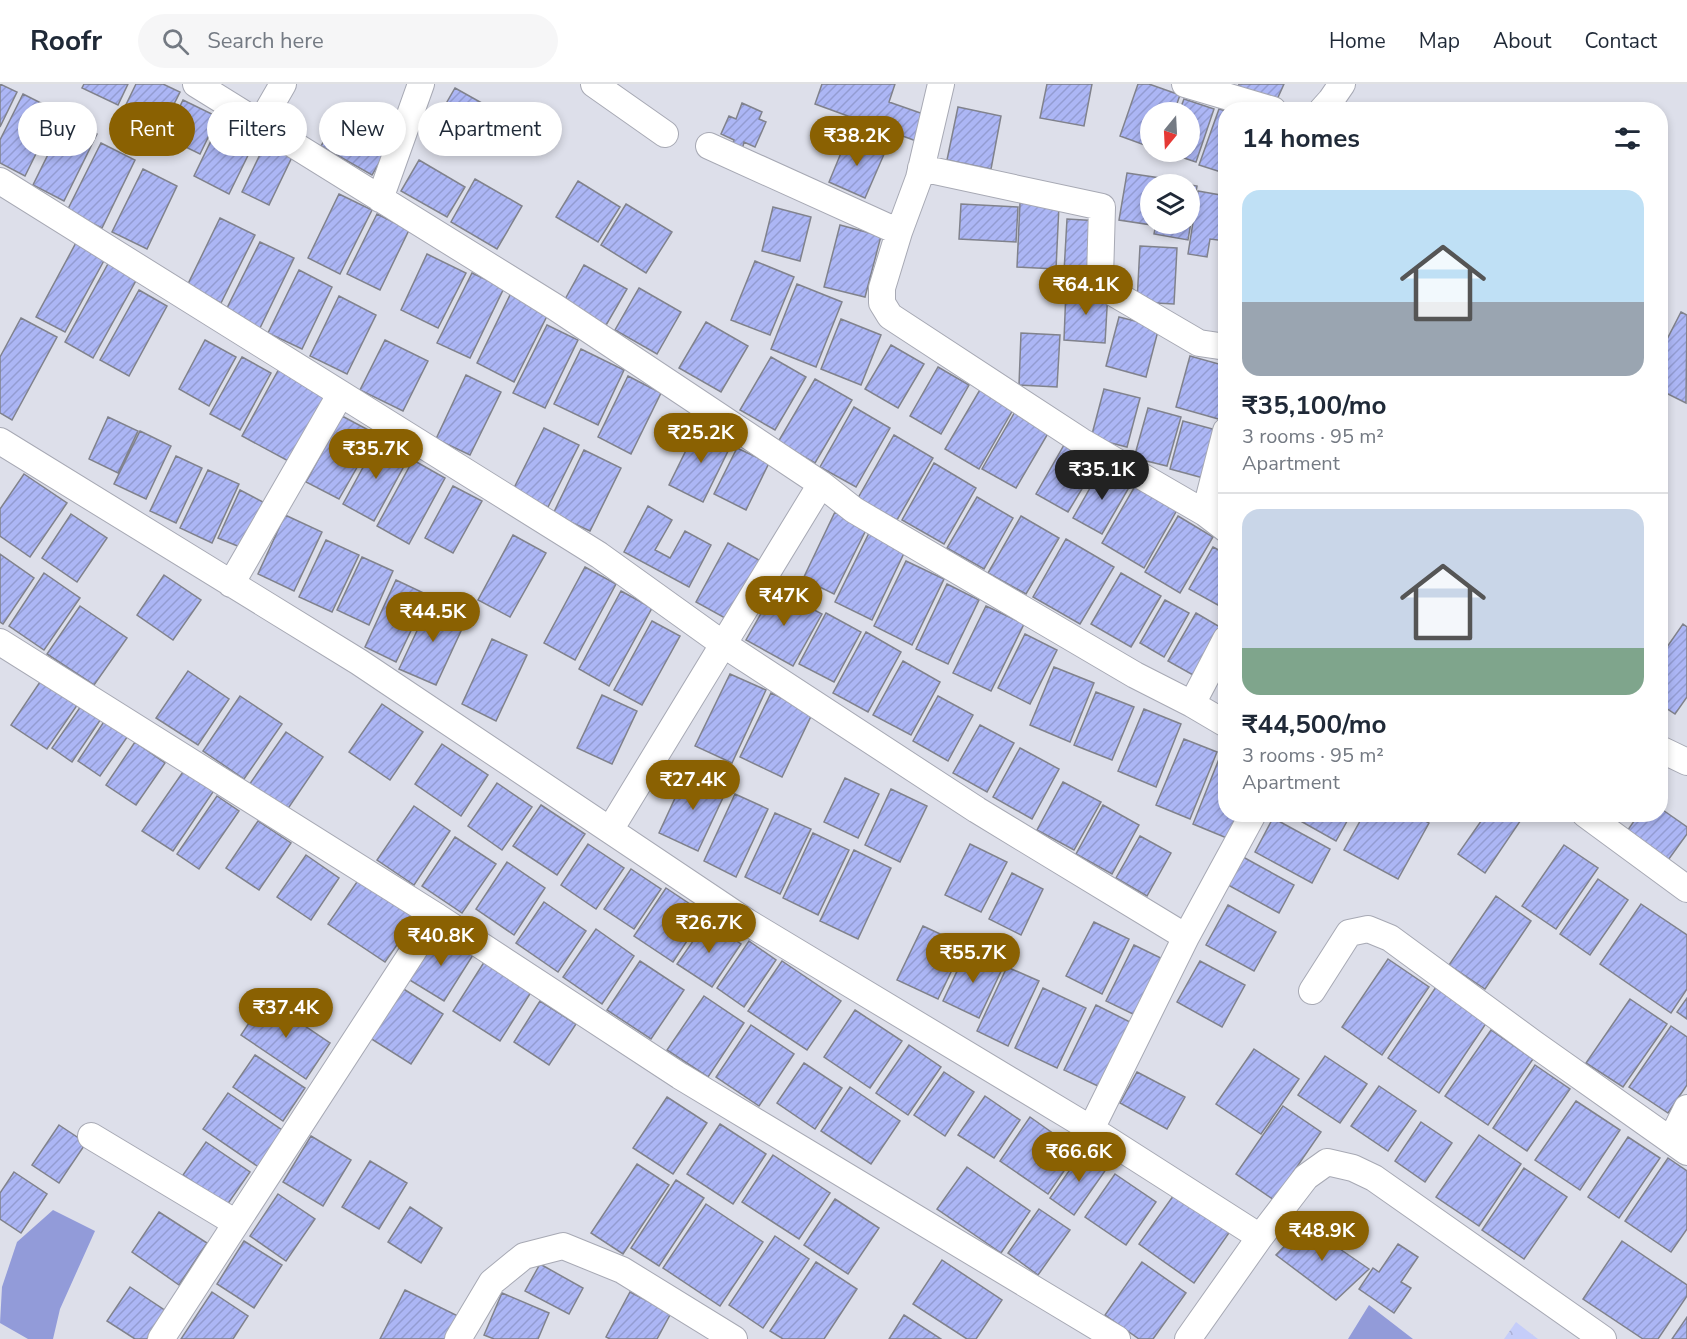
<!DOCTYPE html>
<meta charset="utf-8">
<style>
:root{--surface:#fff;--page:#f6f6f7;--text:#1f2937;--muted:#747a83;--line:#e0e1e3;--accent:#8a6102}
body{margin:0;font-family:"Nunito Sans",sans-serif;background:var(--page);color:var(--text);height:100vh;display:flex;flex-direction:column;font-size:22px;white-space:nowrap}
*{box-sizing:border-box;margin:0}
p{font-size:20px;color:var(--muted)}
.icon{flex:none;width:33px;height:33px;fill:none;stroke:currentColor;stroke-width:2;stroke-linecap:round;stroke-linejoin:round}
.map{position:relative;flex:1;overflow:hidden}
.panel{position:absolute;left:1218px;top:18px;width:450px;height:720px;display:flex;flex-direction:column;background:var(--surface);border-radius:24px;box-shadow:0 3px 9px #0003}
.panel>*{flex:none}
.top-card{position:absolute;left:18px;top:18px;width:570px;height:54px;display:flex;gap:12px}
.needle{width:39px;rotate:198deg}
.tools{position:absolute;left:1140px;top:18px;display:grid;gap:12px}
.tools a{display:grid;place-items:center;width:60px;height:60px;border-radius:50%;background:var(--surface);box-shadow:0 3px 9px #0003;font-size:30px}
.price{position:absolute;translate:-50% -51px;padding:0 14px;border-radius:21px;background:var(--accent);color:#fff;font-size:20px;line-height:39px;filter:drop-shadow(0 2px 3px #0008)}
.price::after{content:'';position:absolute;left:50%;top:36px;width:18px;height:14px;margin-left:-9px;background:inherit;clip-path:polygon(0 0,100% 0,50% 100%)}
.price.selected{background:#222;color:#fff}
ul{padding:0;list-style:none}
li{display:grid;align-content:center;gap:12px;height:318px;padding:0 24px}
li+li{border-top:2px solid var(--line)}
li span{display:grid;place-items:center;height:186px;border-radius:18px;color:#555}
li>.icon{margin-inline-start:auto}
span .icon{width:108px;height:108px;fill:#fffc;stroke-width:1}
li b{font-size:26px}
h2{display:flex;justify-content:space-between;align-items:center;height:72px;padding:0 24px;font-size:26px}
.chip{padding:0 21px;border-radius:27px;background:var(--surface);box-shadow:0 3px 9px #0003;font-size:21px;line-height:54px}
.chip.selected{background:var(--accent);color:#fff}
header{display:flex;align-items:center;gap:36px;box-sizing:border-box;height:84px;padding:0 30px;background:var(--surface);border-bottom:2px solid var(--line)}
header strong{font-size:28px}
nav{display:flex;gap:33px;margin-inline-start:auto;font-size:21px}
.search{width:420px;height:54px;background:var(--page);display:flex;align-items:center;gap:15px;box-sizing:border-box;padding:0 21px;border-radius:33px;color:var(--muted);font-size:22px}
.map>svg:first-child{display:block}
</style>
<header>
<strong>Roofr</strong>
<div class="search"><svg class="icon" aria-label="search" viewBox="0 0 24 24"><circle cx="10" cy="10" r="6"/><path d="M15 15l6 6"/></svg>Search here</div>
<nav><a>Home</a><a>Map</a><a>About</a><a>Contact</a></nav>
</header>
<div class="map">
<svg width="1687" height="1255" viewBox="0 0 1687 1255">
<defs>
<pattern id="park-crowns" width="20" height="18" patternUnits="userSpaceOnUse" patternTransform="scale(1.5)"><rect width="20" height="18" fill="#c5cdf9"/><path d="M2 6a3 3 0 1 1 6 0M12 15a3 3 0 1 1 6 0" fill="none" stroke="#a9afd5"/></pattern>
<pattern id="building-hatch" width="6" height="6" patternUnits="userSpaceOnUse" patternTransform="scale(1.5)"><rect width="6" height="6" fill="#acb6f5"/><path d="M-1 1l2-2M0 6l6-6M5 7l2-2" fill="none" stroke="#939cd2"/></pattern>
</defs>
<rect width="100%" height="100%" fill="#dddfea"/>
<path fill="url(#park-crowns)" d="M1516,1238L1538,1255H1504Z"/>
<path fill="#929bd9" d="M53,1126L95,1147L60,1225L53,1255H28L0,1239L2,1203L17,1158Z
M1369,1221L1413,1255H1348Z"/>
<path fill="url(#building-hatch)" stroke="#80828c" stroke-width="1.5" d="M0,0L17,8L0,43Z
M84,0H128L118,21L82,4Z
M136,0H163L180,8L160,48L122,29Z
M822,0H895L889,18L929,32L919,58L815,20Z
M1047,0H1092L1084,42L1040,34Z
M1138,0H1149L1180,11L1174,28H1150V63L1120,52Z
M1239,0H1284L1275,20L1238,4Z
M455,4L498,28L479,61L436,37Z
M23,10L57,27L25,92L0,79V56Z
M1184,15L1214,25L1196,78L1166,68H1190V28H1179Z
M183,16L218,33L200,70L165,53Z
M742,19L762,28L759,35L766,38L755,63L744,58L742,66L732,61L734,56L721,50L729,32L736,35Z
M958,23L1001,32L991,85L947,76Z
M1219,25L1226,27L1224,89L1199,81Z
M224,30L260,47L229,110L194,92Z
M340,30L391,59L372,91L321,62Z
M66,34L97,50L64,117L33,101Z
M848,52L885,68L865,114L829,98Z
M266,58L293,71L269,121L242,108Z
M101,59L135,76L102,144L67,127Z
M419,76L465,103L447,133L401,107Z
M143,85L177,102L147,165L112,148Z
M1127,89L1160,94L1159,100H1150L1152,141L1119,136Z
M475,95L522,122L497,165L451,138Z
M1163,96L1197,102L1188,156L1154,150L1156,140H1190V100H1162Z
M578,97L620,123L598,158L556,133Z
M1198,107L1226,112V157L1210,155L1207,173L1188,170Z
M339,110L372,126L340,190L308,174Z
M1020,119L1059,121L1056,185L1017,183Z
M626,120L672,148L646,189L601,161Z
M961,120L1018,123L1016,158L959,155Z
M773,123L811,133L800,177L762,167Z
M377,130L409,146L380,206L347,190Z
M220,134L255,151L221,219L187,202Z
M1067,135L1100,137L1098,190L1064,188Z
M840,141L881,152L865,213L824,203Z
M78,155L107,171L65,248L36,233Z
M260,158L294,174L259,246L224,230Z
M1140,162L1177,164L1174,220L1137,218Z
M427,170L466,189L438,244L401,226Z
M755,177L794,193L770,251L731,236Z
M109,178L138,193L93,274L65,258Z
M584,181L627,205L605,243L563,219Z
M299,186L332,203L302,265L268,249Z
M472,189L504,204L470,274L437,259Z
M797,200L842,218L816,283L771,265Z
M639,204L681,228L657,270L615,246Z
M1066,205L1108,207L1105,259L1064,256Z
M139,206L167,222L129,292L100,276Z
M511,209L549,228L514,298L477,279Z
M339,212L376,231L347,290L310,272Z
M1681,228L1687,231L1686,319L1660,306V269Z
M1119,233L1159,243L1146,293L1106,282Z
M21,234L57,253L12,336L0,329V273Z
M841,235L881,251L861,301L821,285Z
M706,238L748,262L721,308L679,284Z
M547,241L578,256L545,324L513,309Z
M1021,249L1060,251L1057,303L1019,301Z
M205,256L236,273L209,322L179,305Z
M385,256L428,277L403,327L360,306Z
M891,261L924,280L898,324L865,305Z
M581,265L624,286L598,341L554,320Z
M1190,272L1226,282V323L1222,336L1176,323Z
M242,273L271,289L240,346L210,330Z
M771,273L806,293L775,346L740,326Z
M280,283L330,310L292,379L242,352Z
M938,283L969,301L941,350L910,332Z
M466,291L501,308L470,371L436,355Z
M628,292L661,309L631,370L598,353Z
M815,295L852,316L815,379L778,358Z
M981,304L1014,324L979,385L945,365Z
M1104,305L1140,314L1127,363L1091,354Z
M854,323L890,344L856,403L820,383Z
M1148,324L1181,333L1167,382L1134,374Z
M1016,326L1050,346L1016,404L982,385Z
M342,332L376,350L339,415L306,398Z
M108,333L138,347L118,389L89,375Z
M1183,337L1220,347L1207,395L1170,385Z
M698,342L732,359L703,418L669,401Z
M544,344L579,361L548,423L513,406Z
M140,347L171,362L146,415L114,400Z
M894,351L933,374L897,436L858,414Z
M378,356L409,373L374,437L343,420Z
M1064,361L1097,380L1068,428L1036,410Z
M737,364L769,379L746,426L714,410Z
M584,366L621,384L590,447L553,430Z
M176,372L202,384L176,439L150,427Z
M413,376L445,394L409,460L377,442Z
M934,379L976,404L944,460L902,436Z
M1102,383L1131,400L1102,450L1073,434Z
M208,386L239,400L212,459L180,444Z
M24,390L67,419L30,473L0,452V425Z
M1660,390L1667,392L1660,414Z
M453,402L482,417L453,469L425,454Z
M1135,402L1177,426L1144,484L1102,459Z
M240,406L263,418L240,463L218,454Z
M977,413L1013,434L984,485L947,464Z
M648,422L672,436L655,466L670,474L685,447L711,461L689,503L624,468Z
M835,428L867,444L834,510L803,495Z
M71,430L107,454L77,498L42,474Z
M285,431L322,448L294,507L258,490Z
M1021,432L1059,454L1026,510L988,489Z
M1178,432L1213,453L1180,509L1145,488Z
M870,447L906,465L872,536L835,518Z
M513,451L546,469L510,533L478,516Z
M1066,455L1114,483L1080,540L1033,513Z
M326,456L359,471L332,528L299,513Z
M728,459L766,480L734,539L696,518Z
M1213,463L1226,470L1225,525L1189,505Z
M0,470L34,494L3,540L0,538Z
M362,473L393,487L369,541L337,526Z
M906,477L944,495L912,561L874,542Z
M585,483L616,500L575,576L544,559Z
M44,489L80,514L44,566L9,542Z
M1121,489L1161,512L1131,563L1091,540Z
M164,491L201,516L173,556L137,531Z
M396,496L428,511L396,578L365,563Z
M947,500L979,516L948,580L916,565Z
M775,505L822,530L793,582L746,556Z
M621,507L652,524L609,602L579,585Z
M1165,516L1189,529L1164,573L1140,559Z
M431,517L467,534L436,601L399,585Z
M80,522L127,554L94,601L47,570Z
M986,522L1024,540L991,607L953,589Z
M826,529L861,548L834,598L799,580Z
M1196,529L1220,543L1193,591L1168,577Z
M652,537L680,552L642,621L614,606Z
M1683,540L1687,543V613L1675,630L1660,620V573Z
M866,548L901,568L868,628L833,609Z
M1025,550L1057,566L1030,620L998,604Z
M492,555L527,571L496,637L462,620Z
M903,577L940,598L911,651L873,631Z
M1054,583L1094,599L1070,658L1030,641Z
M188,587L229,615L198,661L156,634Z
M730,590L766,606L732,679L695,662Z
M44,592L80,617L47,665L11,641Z
M1096,608L1134,623L1112,676L1074,661Z
M771,609L813,628L782,693L740,673Z
M602,611L637,627L612,680L577,664Z
M240,612L282,640L244,695L203,667Z
M938,612L973,631L948,677L913,657Z
M382,620L423,648L390,696L349,668Z
M81,622L101,635L72,678L52,664Z
M1144,625L1181,640L1156,703L1118,687Z
M107,633L130,649L100,692L78,677Z
M980,641L1014,659L987,708L953,689Z
M286,648L323,673L287,726L249,701Z
M1184,655L1217,668L1190,735L1156,721Z
M135,658L165,679L136,721L106,701Z
M442,660L488,691L461,732L415,700Z
M1020,664L1059,685L1032,735L993,713Z
M1223,665L1226,666V730H1245L1234,757L1193,740Z
M185,685L215,705L173,767L142,747Z
M688,686L727,705L698,767L659,749Z
M845,694L879,710L858,754L824,738Z
M1063,698L1101,718L1074,766L1037,746Z
M497,699L532,723L502,766L468,742Z
M891,705L927,722L900,778L865,761Z
M735,710L768,725L736,793L704,777Z
M217,712L239,727L199,785L177,770Z
M541,721L585,750L557,791L513,762Z
M1103,721L1139,741L1112,790L1076,770Z
M414,722L450,747L414,801L377,776Z
M1660,724L1687,743V750L1666,779L1625,750L1639,730H1660Z
M775,729L811,745L780,810L745,793Z
M1288,730H1351L1336,757Z
M1364,730H1413L1429,739L1398,795L1344,766Z
M1486,730H1525L1485,789L1458,770Z
M1273,734L1330,765L1312,799L1255,768Z
M258,737L291,759L259,806L226,784Z
M813,749L849,766L818,831L783,814Z
M1140,752L1171,769L1147,812L1116,794Z
M455,753L496,780L462,829L422,802Z
M588,760L624,784L596,825L561,801Z
M970,760L1007,778L981,828L945,811Z
M1564,761L1598,784L1556,845L1522,822Z
M854,766L891,784L858,855L820,837Z
M306,771L339,794L311,836L277,813Z
M1243,773L1294,801L1279,829L1228,801Z
M507,778L545,804L514,851L476,825Z
M631,785L661,805L634,845L604,825Z
M1012,789L1043,805L1021,851L989,835Z
M359,795L416,834L385,878L328,840Z
M1598,795L1628,816L1590,871L1560,850Z
M666,804L705,830L673,878L634,852Z
M1496,812L1531,837L1485,905L1449,881Z
M544,818L586,847L558,888L516,859Z
M1641,820L1687,851V905L1671,929L1600,880Z
M1228,821L1276,848L1254,887L1206,861Z
M707,837L741,860L712,903L677,880Z
M1094,838L1129,855L1102,910L1066,892Z
M923,842L964,861L938,915L897,896Z
M596,845L634,872L602,920L563,893Z
M438,849L473,871L444,917L408,895Z
M749,857L776,876L744,923L717,904Z
M1134,861L1165,876L1137,932L1106,917Z
M967,866L1003,883L979,934L943,917Z
M488,872L535,902L500,957L453,927Z
M1388,875L1429,903L1382,971L1342,943Z
M640,877L684,906L651,955L607,926Z
M782,877L841,917L807,966L748,927Z
M1200,877L1245,901L1222,943L1177,918Z
M1007,883L1039,897L1008,962L977,947Z
M1438,900L1489,935L1439,1009L1388,974Z
M402,904L443,930L411,980L370,954Z
M1043,904L1086,924L1057,984L1015,964Z
M704,912L744,939L708,993L667,966Z
M1687,914V935L1677,928Z
M265,915L330,959L306,995L241,951Z
M1630,915L1667,940L1623,1003L1586,979Z
M540,917L576,940L549,981L514,958Z
M1096,921L1134,940L1102,1004L1064,986Z
M855,926L902,957L870,1004L824,973Z
M751,941L794,970L759,1022L716,993Z
M1671,942L1687,953V1001L1668,1029L1629,1003Z
M1491,946L1533,975L1488,1041L1445,1012Z
M909,961L941,983L908,1031L876,1009Z
M1254,965L1299,995L1261,1050L1216,1020Z
M255,971L305,1004L283,1037L233,1003Z
M1325,972L1367,1000L1340,1039L1298,1011Z
M804,979L842,1004L815,1045L777,1019Z
M1535,981L1570,1005L1527,1067L1493,1044Z
M944,988L974,1008L945,1052L914,1031Z
M1137,988L1185,1013L1167,1045L1120,1019Z
M1379,1002L1416,1027L1388,1067L1351,1042Z
M850,1003L900,1037L871,1080L821,1047Z
M228,1009L285,1048L260,1084L203,1045Z
M985,1012L1020,1036L994,1074L958,1051Z
M667,1013L707,1039L673,1090L633,1064Z
M1576,1017L1620,1046L1580,1106L1535,1076Z
M1283,1022L1321,1048L1274,1116L1236,1090Z
M1030,1033L1078,1067L1048,1110L1000,1077Z
M1421,1038L1452,1059L1425,1098L1395,1077Z
M720,1040L766,1070L733,1120L687,1090Z
M59,1041L86,1059L59,1099L32,1081Z
M1479,1051L1521,1080L1479,1142L1436,1113Z
M311,1052L351,1076L323,1122L283,1098Z
M1628,1053L1660,1074L1619,1134L1588,1113Z
M206,1058L250,1088L227,1121L183,1091Z
M1083,1067L1107,1084L1074,1131L1050,1114Z
M773,1071L830,1109L799,1155L742,1118Z
M1668,1074L1687,1087V1145L1671,1168L1625,1137Z
M370,1077L407,1099L379,1145L342,1123Z
M637,1080L669,1101L623,1170L591,1149Z
M967,1083L1030,1127L1001,1169L937,1125Z
M1524,1084L1567,1113L1524,1175L1482,1146Z
M14,1088L47,1110L21,1149L0,1135V1109Z
M1115,1090L1156,1118L1126,1161L1085,1133Z
M676,1096L704,1114L659,1182L631,1164Z
M1176,1108L1231,1146L1194,1199L1139,1160Z
M278,1110L315,1135L286,1177L250,1152Z
M835,1115L879,1144L848,1190L804,1161Z
M706,1120L763,1158L720,1222L663,1184Z
M410,1123L442,1144L421,1179L388,1158Z
M1039,1125L1070,1146L1038,1191L1008,1169Z
M159,1128L207,1159L179,1201L132,1168Z
M1305,1141L1369,1185L1336,1216L1276,1171Z
M775,1152L809,1175L763,1244L729,1221Z
M244,1157L282,1181L254,1224L217,1200Z
M1622,1157L1687,1201V1212L1658,1255H1643L1583,1215Z
M1398,1160L1418,1173L1401,1198L1411,1204L1394,1229L1359,1205L1373,1184L1379,1188Z
M942,1176L1002,1216L976,1255H967L913,1220Z
M816,1178L857,1205L824,1255H783L770,1247Z
M1142,1178L1186,1209L1153,1255H1139L1105,1231Z
M540,1180L583,1204L569,1230L525,1207Z
M130,1203L166,1227L147,1255H135L107,1237Z
M405,1206L462,1234L451,1255H380Z
M212,1208L248,1232L233,1255H181Z
M630,1208L671,1229L657,1255H610L606,1253Z
M502,1209L549,1229L538,1255H494L484,1251Z
M904,1231L941,1255H889Z
M1687,1233V1255H1672Z"/>
<g fill="none" stroke-linecap="round" stroke-linejoin="round">
<defs>
<path id="street" d="M196,0L555,223L821,400L854,426L1135,591L1192,620L1226,640
M594,0L665,50
M941,0L919,94L899,148L882,204V219L890,232L1081,357L1205,429
M1185,0L1273,26
M1322,26L1331,16L1342,0
M260,40L283,0
M709,62L899,148
M921,84L1102,123L1100,194L1110,207L1199,259L1226,263
M0,97L599,471L723,560L977,726L1186,853L1091,1045
M380,115L421,0
M1226,347L1205,429L1226,445
M0,357L359,578L747,838L1091,1045L1260,1153
M231,500L340,311
M0,558L436,832L680,992L1117,1255
M1192,620L1226,555
M1660,665L1687,678
M1585,730L1687,805
M610,746L821,400
M1186,853L1253,730
M1312,907L1349,849L1368,845L1390,854L1533,959L1687,1068
M1687,1024L1677,1044L1687,1066
M91,1052L236,1139
M161,1255L436,832
M458,1255L492,1198L524,1172L563,1162L622,1186L734,1255
M1188,1255L1260,1153L1306,1093L1327,1078L1353,1084L1374,1094L1603,1255"/>
</defs>
<use href="#street" stroke="#a7a9b4" stroke-width="28"/>
<use href="#street" stroke="#fff" stroke-width="26"/>
</g>
</svg>
<div class="tools">
<a><svg class="needle" viewBox="-14 -14 28 28"><path d="M0-13l5 13h-10z" fill="#e53935"/><path d="M0 13l5-13h-10z" fill="#747a83"/></svg></a>
<a><svg class="icon" aria-label="layers" viewBox="0 0 24 24"><path d="M12 4l9 5-9 5-9-5zM3 14l9 5 9-5"/></svg></a>
</div>
<b class="price" style="left:857px;top:83px">₹38.2K</b>
<b class="price" style="left:1086px;top:232px">₹64.1K</b>
<b class="price" style="left:701px;top:380px">₹25.2K</b>
<b class="price" style="left:376px;top:396px">₹35.7K</b>
<b class="price selected" style="left:1102px;top:417px">₹35.1K</b>
<b class="price" style="left:784px;top:543px">₹47K</b>
<b class="price" style="left:433px;top:559px">₹44.5K</b>
<b class="price" style="left:693px;top:727px">₹27.4K</b>
<b class="price" style="left:709px;top:870px">₹26.7K</b>
<b class="price" style="left:441px;top:883px">₹40.8K</b>
<b class="price" style="left:973px;top:900px">₹55.7K</b>
<b class="price" style="left:286px;top:955px">₹37.4K</b>
<b class="price" style="left:1079px;top:1099px">₹66.6K</b>
<b class="price" style="left:1322px;top:1178px">₹48.9K</b>
<div class="top-card">
<a class="chip">Buy</a>
<a class="chip selected">Rent</a>
<a class="chip">Filters</a>
<a class="chip">New</a>
<a class="chip">Apartment</a>
</div>
<section class="panel">
<h2>14 homes<svg class="icon" aria-label="filters" viewBox="0 0 24 24"><path d="M4 7h16M4 17h16"/><circle cx="9" cy="7" r="2"/><circle cx="15" cy="17" r="2"/></svg></h2>
<ul>
<li><span style="background:linear-gradient(#bfe0f5 60%,#9aa5b1 0)"><svg class="icon" aria-label="home" viewBox="0 0 24 24"><path d="M3 11l9-7 9 7M6 9v11h12V9"/></svg></span><div><b>₹35,100/mo</b><p>3 rooms · 95 m²</p><p>Apartment</p></div></li>
<li><span style="background:linear-gradient(#c9d6e8 75%,#7fa58c 0)"><svg class="icon" aria-label="home" viewBox="0 0 24 24"><path d="M3 11l9-7 9 7M6 9v11h12V9"/></svg></span><div><b>₹44,500/mo</b><p>3 rooms · 95 m²</p><p>Apartment</p></div></li>
</ul>
</section>
</div>
